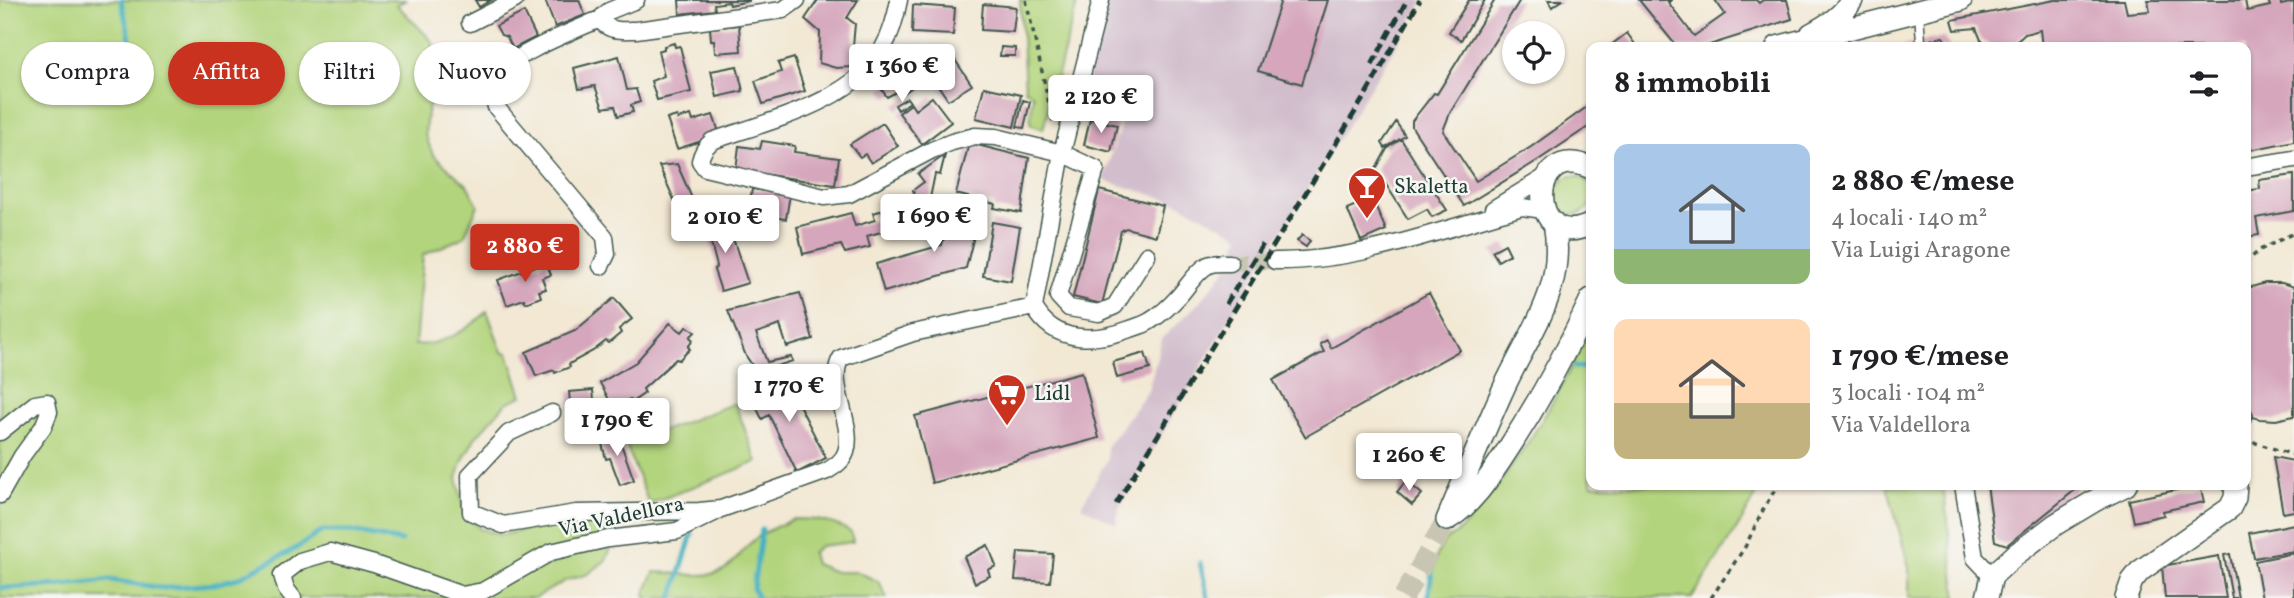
<!DOCTYPE html>
<html lang="it">
<meta charset="utf-8">
<style>
:root{--surface:#fff;--page:#f6f6f6;--text:#202124;--muted:#757577;--accent:#c8321e}
body{margin:0;font-family:Vollkorn,serif;background:var(--page);color:var(--text);height:100vh;display:flex;flex-direction:column;font-size:26px;white-space:nowrap}
*{box-sizing:border-box;margin:0}
p{font-size:23px;color:var(--muted)}
.icon{flex:none;width:38px;height:38px;fill:none;stroke:currentColor;stroke-width:2;stroke-linecap:round;stroke-linejoin:round}
.map{position:relative;flex:1;overflow:hidden}
.drawer{position:absolute;left:1586px;top:42px;width:665px;height:448px;display:flex;flex-direction:column;background:var(--surface);border-radius:14px;box-shadow:0 2px 5px #0004}
.drawer>*{flex:none}
.hud{position:absolute;left:21px;top:42px;width:665px;height:63px;display:flex;gap:14px}
.controls{position:absolute;left:1502px;top:21px;display:grid;gap:14px}
.controls a{display:grid;place-items:center;width:63px;height:63px;border-radius:50%;background:var(--surface);box-shadow:0 2px 5px #0004;font-size:35px}
.price{position:absolute;translate:-50% -60px;padding:0 16px;border-radius:7px;background:#fff;color:#222;font-size:23px;line-height:46px;filter:drop-shadow(0 2px 4px #0008)}
.price::after{content:'';position:absolute;left:50%;top:42px;width:21px;height:16px;margin-left:-10px;background:inherit;clip-path:polygon(0 0,100% 0,50% 100%)}
.price.current{background:var(--accent);color:#fff}
ul{padding:0;list-style:none}
li{display:flex;align-items:center;gap:21px;height:175px;padding:0 28px}
li span{display:grid;place-items:center;flex:none;width:196px;height:140px;border-radius:14px;color:#555}
li>.icon{margin-inline-start:auto}
span .icon{width:84px;height:84px;fill:#fffc;stroke-width:1}
li b{font-size:30px}
h2{display:flex;justify-content:space-between;align-items:center;height:84px;padding:0 28px;font-size:30px}
.tag{padding:0 24px;border-radius:32px;background:var(--surface);box-shadow:0 2px 5px #0004;font-size:24px;line-height:63px}
.tag.current{background:var(--accent);color:#fff}
.map>svg:first-child{display:block}
</style>
<div class="map">
<svg width="2294" height="598" viewBox="0 0 2294 598">
<rect width="100%" height="100%" fill="#f6f6f2"/>
<filter id="ink" filterUnits="userSpaceOnUse"><feTurbulence type="fractalNoise" baseFrequency=".0143" numOctaves="2"/><feDisplacementMap in="SourceGraphic" scale="14" xChannelSelector="R" yChannelSelector="G"/><feConvolveMatrix kernelMatrix="1 2 1 2 8 2 1 2 1" color-interpolation-filters="sRGB"/></filter>
<filter id="wash" filterUnits="userSpaceOnUse"><feTurbulence type="fractalNoise" baseFrequency=".00686" numOctaves="4" result="noise"/><feDisplacementMap in="SourceGraphic" scale="28" xChannelSelector="R" yChannelSelector="G"/><feGaussianBlur stdDeviation="1.57" result="paint"/><feColorMatrix in="noise" values="0 0 0 0 0 0 0 0 0 0 0 0 0 0 0 0 0 1.4 0 .05"/><feComposite in="paint" operator="in"/></filter>
<g filter="url(#wash)">
<rect width="100%" height="100%" fill="#f2e8d3"/>
<path fill="#d1bdcc" d="M1108,0H1424L1260,266L1119,508L1116,524L1081,506L1107,460V446L1148,391L1162,338L1195,307L1216,282L1230,263L1240,236L1179,203L1103,180L1128,103L1084,92Z"/>
<path fill="#b2d47c" stroke="#688858" stroke-width="2" d="M0,0H406L397,5L433,42L435,91L427,112L425,134L433,155L467,185L478,205L464,237L423,255L415,345C442,345 469,330 487,311L502,352L508,353L522,396L506,403L475,438L463,460L457,478L464,512L480,529L501,535L567,521H613L619,529L606,560L588,574L567,580L535,598H0Z
M1020,0H1078L1043,129L1030,124L1033,95L1025,89Z
M1555 195a19 19 0 1 1 38 0a19 19 0 1 1-38 0Z
M1591,323V485H1762L1741,522L1692,598H1430C1428,584 1435,554 1444,542C1447,537 1452,536 1457,533C1468,523 1480,509 1489,497C1530,444 1566,385 1591,323Z
M735,403L757,462L649,504L626,445Z
M1887,485H1943L1957,598H1909V567Z
M794,519C815,519 833,521 851,532L853,542L820,546L812,553L815,564L835,572H857L878,581L887,598H646L645,593L654,572C675,572 700,579 719,572C734,567 743,548 755,539C767,530 780,525 794,519Z"/>
<g fill="none" stroke-linecap="round" stroke-linejoin="round">
<path stroke="#44b1c0" stroke-width="5" d="M121,0L130,38
M1575,367L1591,368
M1200,563L1208,598
M1,588L63,585L110,580L163,588L215,584L238,578L295,549L322,531H347L401,541
M672,598L692,534
M758,598L753,589L762,529
M1428,598L1432,571"/>
</g>
<g id="blocks">
<path fill="#d5a6bc" d="M475,0H491L479,7Z
M545,0H579L585,15L555,27Z
M679,0H749V1L730,5L729,2L714,4L715,10L680,14Z
M818,0H858L847,18L855,24L851,67L836,68L819,63L820,32L805,19Z
M1281,0H1328L1302,84L1258,71Z
M1469,0H1485L1461,40L1449,32Z
M1495,0H1520L1450,113L1443,131L1476,181L1531,147L1591,104V125L1540,159L1464,206L1412,127V121L1434,93L1437,94Z
M1548,0H1563L1552,7Z
M1639,0H1672L1668,2L1694,36L1725,14L1715,0H1756L1759,3L1763,0H1787L1792,19L1703,47H1677Z
M2055,0H2124L2127,13L2150,11L2148,0H2245L2247,11L2270,6L2268,0H2280L2281,5L2294,2V141L2245,151V47H2042L2040,30L2025,34L2014,44L2016,47H1992L1981,40L1976,28L1955,30L1952,20Z
M983,4L1016,7L1013,32L981,30Z
M913,5L955,8L953,35L912,33Z
M524,12L536,37L513,49L507,37L501,35L496,26Z
M739,25L741,51L715,53L714,40H711L710,28Z
M1627,33L1637,47H1613L1611,45Z
M1943,37L1950,47H1904V46Z
M674,43L675,47L680,46L691,92L657,100L651,81L664,76L658,51L664,49V46Z
M1001,47L1015,48V56H1000Z
M907,51L925,75L920,78L922,80L905,92L902,89L887,97L882,90L892,75V62Z
M619,56L627,90L636,89L640,102L631,105L633,112L618,116L615,106L603,108L595,86L579,89L574,68Z
M953,57L972,85L948,100L929,72Z
M794,58L805,91L763,104L755,81L781,72L778,63Z
M737,66L743,91L717,97L711,71Z
M984,87L1021,95L1014,127L976,118Z
M932,97L951,122L922,144L899,113L911,104L915,110Z
M907,98L910,102L898,110L895,105Z
M1023,100L1030,102L1024,128L1017,127Z
M691,115L693,121L713,115L720,135L677,149L667,119L677,116L678,119Z
M1090,119L1117,125L1111,152L1084,145Z
M1396,122L1405,136L1385,148L1382,143Z
M883,123L898,146L871,163L865,154L860,157L850,144Z
M1401,139L1425,177L1447,210L1432,217L1427,209L1408,219L1376,169L1387,149Z
M762,141L795,146L794,152L839,158L835,185L736,170L739,146L760,149Z
M969,143L1029,158L1021,213L994,208L995,204L956,194Z
M945,155L940,175L935,174L930,198L936,200L926,228L913,190L924,182L918,174Z
M677,164L701,219L686,226L659,166Z
M2294,175V211L2256,218L2259,235L2245,237V191L2260,189L2259,180Z
M752,189L790,194L786,219L748,214Z
M1099,190L1163,206L1156,236L1126,228L1121,231L1102,304L1073,297Z
M912,196L919,221L867,236L870,247L845,253L841,245L803,254L797,227L851,213L855,226L875,220L873,213L887,209L886,206L901,202L900,199Z
M1372,198L1386,230L1361,241L1347,209Z
M953,206L980,211L966,268L884,292L876,264L942,245Z
M725,215L748,283L721,291L714,270L717,266L705,221Z
M992,222L1020,227L1011,281L983,276Z
M1302,235L1310,241L1306,247L1297,241Z
M1505,244L1510,254L1498,261L1492,251Z
M546,262L551,275L542,278L546,289L539,291L541,297L526,303L524,299L507,305L498,280Z
M2265,283H2282L2294,287V416L2276,420L2260,419L2245,415V289Z
M800,293L813,339L787,347L780,325L756,333L767,362L791,357L793,361L757,372L746,356L728,311Z
M1429,293L1460,350L1305,437L1273,380L1324,352L1320,344L1327,340L1331,348Z
M614,298L632,319L619,329L621,333L609,343L606,341L593,351L569,364L570,367L555,373L554,370L536,376L526,352L575,331Z
M670,323L682,332L687,326L695,332L690,337L693,340L688,347L690,349L679,360L676,359L643,389L645,393L632,402L630,399L613,407L600,383L636,362Z
M1145,353L1150,369L1117,378L1113,362Z
M1082,372L1099,438L932,483L915,416Z
M785,377L826,458L797,473L769,415L762,419L750,394Z
M593,390L595,410L571,412L569,392Z
M617,433L634,480L620,485L610,458L606,459L601,440Z
M2273,457L2294,461V511L2283,513Z
M1406,481L1422,494L1412,505L1397,492Z
M1987,485H2075V490L2007,545L1995,541Z
M2200,485L2204,502L2163,511L2164,515L2134,522L2129,500Z
M2294,524V551L2254,558L2249,533Z
M988,545L996,566L988,570L990,576L975,583L964,557Z
M1018,552L1053,554L1050,582L1015,580Z
M2294,553V598H2262L2255,561Z
M2230,554L2238,598H2232L2224,555Z
M2219,556L2226,598H2165L2162,566Z"/>
</g>
</g>
<g filter="url(#ink)">
<use href="#blocks" fill-opacity="0" stroke="#3f574c" stroke-width="2"/>
<g fill="none" stroke-linecap="round" stroke-linejoin="round">
<path stroke="#c8c6b3" stroke-width="16" stroke-dasharray="16 8" stroke-linecap="butt" d="M1230,263L1275,261"/>
<path stroke="#c8c6b3" stroke-width="21" stroke-dasharray="21 10" stroke-linecap="butt" d="M1403,598L1447,520"/>
<defs>
<path id="service" d="M1919,12L1921,42"/>
<path id="pedestrian" d="M2245,417L2246,415"/>
<path id="minor" d="M636,0L609,11L603,16V23C612,32 624,30 636,30L783,10L797,0
M899,0C896,16 892,32 884,46C855,102 768,121 712,141C705,147 702,152 700,161L705,168L824,197L849,194L932,150L952,142L975,136L996,137L1062,153L1096,169L1058,296L1069,308L1099,313L1115,306L1147,255
M1101,0L1062,153L1034,307C1054,344 1096,342 1130,329C1136,327 1144,325 1150,321C1160,315 1171,305 1179,296C1188,286 1196,272 1208,265C1215,262 1222,263 1230,263
M470,23L515,0
M2245,167L2294,159
M1493,209L1550,174
M1275,261C1360,262 1442,229 1522,207L1544,210
M601,266L607,254L605,237L496,107C493,96 490,87 497,76C510,55 578,29 602,18
M552,413L509,433L470,475L471,512L503,525L576,513L699,511L721,509L827,471C835,466 843,461 846,452C855,424 826,383 841,358L913,333L1034,307
M0,432L35,404L47,402L49,412L43,427L22,456L0,495
M1963,485L1975,558L1992,576
M293,598L286,589L282,575L300,561L330,552L374,564L462,595L483,591L551,552L608,539L677,531L716,512"/>
<path id="tertiary" d="M1811,34C1827,25 1843,16 1852,0
M1777,47L1961,0
M1591,168C1525,138 1528,256 1591,224
M1451,517C1472,503 1487,481 1501,460C1535,409 1565,355 1591,299
M1447,520C1465,477 1483,434 1502,392C1528,334 1567,290 1554,223
M1987,598L1992,576L2015,555L2056,524L2096,500L2126,485
M2126,598L2132,581L2140,571L2230,508L2235,498L2236,485"/>
</defs>
<use href="#service" stroke="#3f574c" stroke-width="11"/>
<use href="#pedestrian" stroke="#3f574c" stroke-width="16"/>
<use href="#minor" stroke="#3f574c" stroke-width="19"/>
<use href="#tertiary" stroke="#3f574c" stroke-width="24"/>
<path stroke="#3f574c" stroke-width="3.5" stroke-dasharray="5 5" stroke-linecap="butt" d="M1026,0L1053,121
M2245,263L2260,250L2294,233
M2245,436L2256,443L2294,455
M1711,598L1745,547L1765,506L1778,485"/>
<use href="#service" stroke="#fff" stroke-width="8"/>
<use href="#pedestrian" stroke="#fff" stroke-width="12"/>
<use href="#minor" stroke="#fff" stroke-width="16"/>
<use href="#tertiary" stroke="#fff" stroke-width="21"/>
<path stroke="#1f3d34" stroke-width="5" stroke-dasharray="10 5" stroke-linecap="butt" d="M1372,65L1407,0
M1226,304L1263,244
M1116,504L1366,94L1420,0"/>
</g>
</g>
<defs>
<symbol id="bar-pin" viewBox="-11 -11 22 30"><path d="M0 17L-7.5 6A9.5 9.5 0 1 1 7.5 6Z" fill="#c8321e" stroke="#f6f6f2"/><path d="M-6-5H6L.8 .8V4.5H3.5V6h-7V4.5H-.8V.8Z" fill="#fff"/></symbol>
<symbol id="supermarket-pin" viewBox="-11 -11 22 30"><path d="M0 17L-7.5 6A9.5 9.5 0 1 1 7.5 6Z" fill="#c8321e" stroke="#f6f6f2"/><path d="M-6-5.5h2.5l.6 2H6L4.5 2H-2.5L-4.4-4H-6ZM-1.5 3.2a1.3 1.3 0 1 0 .1 0ZM3 3.2a1.3 1.3 0 1 0 .1 0Z" fill="#fff"/></symbol>
</defs>
<g fill-rule="evenodd">
<use href="#bar-pin" x="1345" y="164" width="44" height="60"/>
<use href="#supermarket-pin" x="985" y="371" width="44" height="60"/>
</g>
<g text-anchor="middle" stroke-width="5" stroke-linejoin="round" paint-order="stroke">
<g font-size="21" fill="#1f3d34" stroke="#f6f6f2" text-anchor="start">
<text x="1394" y="193">Skaletta</text>
<text x="1034" y="400">Lidl</text>
</g>
<g font-size="21" fill="#1f3d34" stroke="#f6f6f2">
<text transform="translate(621 516) rotate(-12)" y="7">Via Valdellora</text>
</g>
</g>
</svg>
<div class="controls">
<a><svg class="icon" aria-label="locate" viewBox="0 0 24 24"><circle cx="12" cy="12" r="6"/><path d="M12 2v4M12 18v4M2 12h4M18 12h4"/></svg></a>
</div>
<b class="price" style="left:902px;top:104px">1 360 €</b>
<b class="price" style="left:1101px;top:135px">2 120 €</b>
<b class="price" style="left:934px;top:254px">1 690 €</b>
<b class="price" style="left:725px;top:255px">2 010 €</b>
<b class="price current" style="left:525px;top:284px">2 880 €</b>
<b class="price" style="left:789px;top:424px">1 770 €</b>
<b class="price" style="left:617px;top:458px">1 790 €</b>
<b class="price" style="left:1409px;top:493px">1 260 €</b>
<div class="hud">
<a class="tag">Compra</a>
<a class="tag current">Affitta</a>
<a class="tag">Filtri</a>
<a class="tag">Nuovo</a>
</div>
<section class="drawer">
<h2>8 immobili<svg class="icon" aria-label="filters" viewBox="0 0 24 24"><path d="M4 7h16M4 17h16"/><circle cx="9" cy="7" r="2"/><circle cx="15" cy="17" r="2"/></svg></h2>
<ul>
<li><span style="background:linear-gradient(#a9c7e8 75%,#8fb573 0)"><svg class="icon" aria-label="home" viewBox="0 0 24 24"><path d="M3 11l9-7 9 7M6 9v11h12V9"/></svg></span><div><b>2 880 €/mese</b><p>4 locali · 140 m²</p><p>Via Luigi Aragone</p></div></li>
<li><span style="background:linear-gradient(#ffd9b3 60%,#c2b280 0)"><svg class="icon" aria-label="home" viewBox="0 0 24 24"><path d="M3 11l9-7 9 7M6 9v11h12V9"/></svg></span><div><b>1 790 €/mese</b><p>3 locali · 104 m²</p><p>Via Valdellora</p></div></li>
</ul>
</section>
</div>
